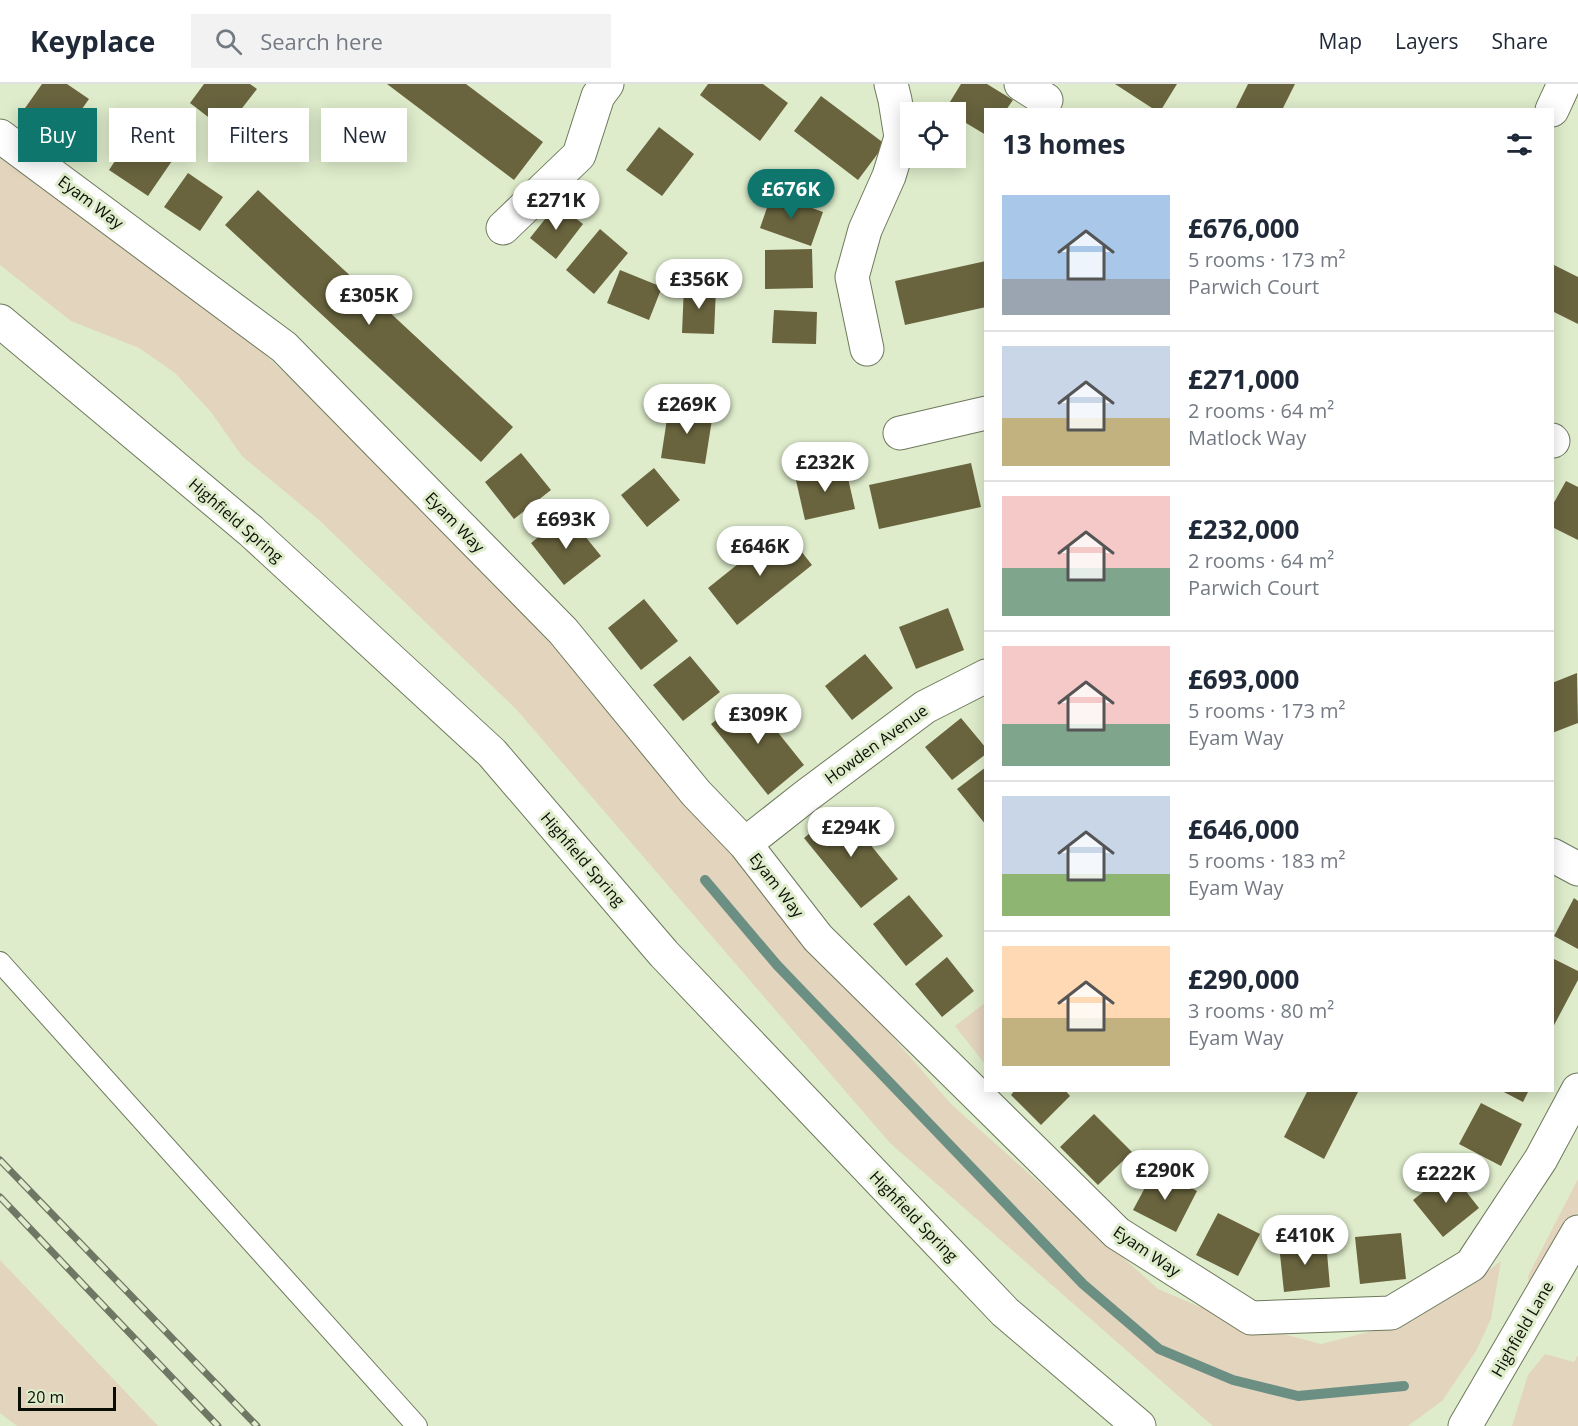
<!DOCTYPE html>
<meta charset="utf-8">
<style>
:root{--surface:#fff;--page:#f2f2f3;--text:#1f2937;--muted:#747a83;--line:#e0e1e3;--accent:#0f766e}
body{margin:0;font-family:"Open Sans",sans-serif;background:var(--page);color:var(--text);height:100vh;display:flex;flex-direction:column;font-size:22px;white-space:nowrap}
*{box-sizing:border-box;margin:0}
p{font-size:20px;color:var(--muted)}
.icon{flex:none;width:33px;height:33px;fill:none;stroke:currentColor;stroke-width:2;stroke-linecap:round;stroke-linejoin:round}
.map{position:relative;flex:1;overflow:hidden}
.drawer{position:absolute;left:984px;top:24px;width:570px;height:984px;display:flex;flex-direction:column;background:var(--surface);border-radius:0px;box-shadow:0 3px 15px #0003}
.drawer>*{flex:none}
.top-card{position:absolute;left:18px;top:24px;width:570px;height:54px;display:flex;gap:12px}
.fabs{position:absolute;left:900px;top:18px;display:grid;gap:12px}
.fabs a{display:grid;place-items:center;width:66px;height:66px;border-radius:0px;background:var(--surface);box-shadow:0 3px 15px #0003;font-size:30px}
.scale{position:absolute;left:18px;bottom:15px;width:98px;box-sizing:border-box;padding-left:6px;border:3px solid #090e04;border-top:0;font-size:16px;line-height:21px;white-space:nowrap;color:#090e04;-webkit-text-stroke:4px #deeccb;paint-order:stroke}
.price{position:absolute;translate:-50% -51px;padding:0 14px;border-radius:21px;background:#fff;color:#222;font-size:20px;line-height:39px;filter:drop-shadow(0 2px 3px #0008)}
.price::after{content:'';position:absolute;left:50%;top:36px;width:18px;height:14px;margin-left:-9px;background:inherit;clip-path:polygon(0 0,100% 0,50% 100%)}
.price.active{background:var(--accent);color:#fff}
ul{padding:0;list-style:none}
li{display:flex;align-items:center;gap:18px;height:150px;padding:0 18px}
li+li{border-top:2px solid var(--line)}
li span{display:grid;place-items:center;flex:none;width:168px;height:120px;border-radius:0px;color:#555}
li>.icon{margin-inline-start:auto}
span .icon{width:72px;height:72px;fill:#fffc;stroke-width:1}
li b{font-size:26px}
h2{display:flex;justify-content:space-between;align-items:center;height:72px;padding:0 18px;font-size:26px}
.pill{padding:0 21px;border-radius:0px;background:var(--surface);box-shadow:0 3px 15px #0003;font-size:21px;line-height:54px}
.pill.active{background:var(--accent);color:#fff}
header{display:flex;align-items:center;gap:36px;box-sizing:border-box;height:84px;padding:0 30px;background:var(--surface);border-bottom:2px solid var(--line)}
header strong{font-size:28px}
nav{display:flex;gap:33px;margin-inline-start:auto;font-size:21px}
.search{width:420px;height:54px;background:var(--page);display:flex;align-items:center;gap:15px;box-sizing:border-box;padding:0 21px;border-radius:0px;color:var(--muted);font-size:22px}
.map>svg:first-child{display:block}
</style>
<header>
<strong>Keyplace</strong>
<div class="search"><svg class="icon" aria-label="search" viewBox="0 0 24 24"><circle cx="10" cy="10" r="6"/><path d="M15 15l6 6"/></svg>Search here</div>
<nav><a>Map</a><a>Layers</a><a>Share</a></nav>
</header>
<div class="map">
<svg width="1578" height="1342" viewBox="0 0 1578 1342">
<rect width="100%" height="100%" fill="#deeccb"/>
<path fill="#e3d4be" d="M0,62L184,194L315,318L584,582L767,808L951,1020L1158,1205L1231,1236L1321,1260L1412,1237L1468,1202L1501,1177L1491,1235L1476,1267L1442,1317L1408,1342H1213L1207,1337L890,1059L516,625L319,436L242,372L211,328L175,289L139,264L71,237L0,181Z
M985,919V980L955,942Z
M1578,1095V1128L1547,1185L1529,1201L1528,1192Z
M0,1176L158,1342H17L0,1329Z
M1545,1270L1574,1278L1578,1271V1342H1512L1528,1291Z"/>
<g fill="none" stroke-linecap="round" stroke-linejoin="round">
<path stroke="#6b9083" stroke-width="10" d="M705,796L777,881L1083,1200L1159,1265L1233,1296L1298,1312L1404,1302"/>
</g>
<path fill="#69643e" d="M42,0H67L89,15L62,53L23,27Z
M204,0H250L257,5L225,46L190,19Z
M387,0H466L543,58L514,96Z
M708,0H763L788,19L760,57L700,11Z
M961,0H987L1013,16L1006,26H986V51L956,33V28H949L945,26Z
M1115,0H1177L1161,26H1155Z
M1248,0H1295L1282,26H1235Z
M821,12L885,60L858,96L794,47Z
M659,43L694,70L662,112L626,86Z
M135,47L174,74L148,112L109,86Z
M188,89L223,113L200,147L164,123Z
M258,106L513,343L481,378L225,141Z
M772,109L823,128L811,162L760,144Z
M557,120L583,140L556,175L530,154Z
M600,145L628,169L594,210L566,186Z
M812,165L813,204L765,205V166Z
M986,177V223L905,241L895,197Z
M1552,180L1578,193V240L1552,227Z
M620,186L662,203L649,236L607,219Z
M684,202L716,204L714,250L682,249Z
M774,226L817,228L816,260L772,259Z
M669,322L713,329L705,380L661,374Z
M521,369L551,406L514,435L485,398Z
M971,379L981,423L879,445L869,401Z
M845,381L855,425L805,436L795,392Z
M654,384L680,416L647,443L621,411Z
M1566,397L1578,403V456L1552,443V422Z
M567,430L601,472L564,501L531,459Z
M783,444L812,481L737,541L708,504Z
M644,515L678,557L641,586L608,544Z
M948,524L964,566L916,585L899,543Z
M865,570L893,604L852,636L825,602Z
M690,572L720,608L683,637L653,601Z
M1577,589L1578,639L1552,649V599Z
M748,611L804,681L768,711L711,640Z
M961,634L986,664V670L952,696L925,663Z
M986,683V741L957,705Z
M841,724L898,795L861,824L804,754Z
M909,811L943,852L906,882L873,840Z
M1574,814L1578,817V865L1554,852Z
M947,873L974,907L942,933L915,900Z
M1552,874L1578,887V896L1552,945Z
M1015,1006H1065L1070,1012L1041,1041L1011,1011Z
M1308,1006H1359L1324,1075L1284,1053Z
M1500,1006H1529L1523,1018Z
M1481,1019L1522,1040L1501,1082L1459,1060Z
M1094,1030L1132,1068L1098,1101L1060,1063Z
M1155,1085L1197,1107L1176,1148L1133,1126Z
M1450,1087L1479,1124L1443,1153L1413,1116Z
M1218,1129L1260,1150L1238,1192L1196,1171Z
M1401,1149L1406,1195L1360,1200L1355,1153Z
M1326,1157L1330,1203L1284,1208L1279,1161Z"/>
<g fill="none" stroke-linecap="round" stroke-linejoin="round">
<defs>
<path id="service" d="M0,878L417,1342"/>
<path id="minor" d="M1021,0L1046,16
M1552,26L1564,0
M0,52L284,263L563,547L696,709L745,760L818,854L1117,1149L1251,1234L1391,1229L1471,1181L1541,1075L1578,1006
M503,144L579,71L598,12L607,0
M867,265L852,193L865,146L889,92L901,53L895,16L891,0
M900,349L986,329
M1552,356L1553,357
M745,760L806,712L925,623L986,592
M1552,771L1578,785
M1465,1342L1578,1148"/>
<path id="secondary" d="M0,237L251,447L492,669L664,870L1005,1228L1139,1342"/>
</defs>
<use href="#service" stroke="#6d795c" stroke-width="22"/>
<use href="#minor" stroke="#6d795c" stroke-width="35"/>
<use href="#secondary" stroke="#6d795c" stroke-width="35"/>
<use href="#service" stroke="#fff" stroke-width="20"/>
<use href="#minor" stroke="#fff" stroke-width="33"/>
<use href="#secondary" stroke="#fff" stroke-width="33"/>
<defs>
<path id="rail" d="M0,1076L257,1342
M0,1113L218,1342"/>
</defs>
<use href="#rail" stroke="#6e7763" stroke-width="7"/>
<use href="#rail" stroke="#deeccb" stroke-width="4.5" stroke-dasharray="14" stroke-linecap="butt"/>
</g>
<g text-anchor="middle" stroke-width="6" stroke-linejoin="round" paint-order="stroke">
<g font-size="16" fill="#090e04" stroke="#deeccb">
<text transform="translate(91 118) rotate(37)" y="6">Eyam Way</text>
<text transform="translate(236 436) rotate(41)" y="6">Highfield Spring</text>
<text transform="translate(455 438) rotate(46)" y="6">Eyam Way</text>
<text transform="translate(876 660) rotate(-36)" y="6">Howden Avenue</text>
<text transform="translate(583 775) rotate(49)" y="6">Highfield Spring</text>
<text transform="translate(777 801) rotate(52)" y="6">Eyam Way</text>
<text transform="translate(914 1132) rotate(46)" y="6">Highfield Spring</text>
<text transform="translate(1147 1167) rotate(34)" y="6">Eyam Way</text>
<text transform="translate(1522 1245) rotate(-60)" y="6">Highfield Lane</text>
</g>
</g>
</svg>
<div class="fabs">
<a><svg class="icon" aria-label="locate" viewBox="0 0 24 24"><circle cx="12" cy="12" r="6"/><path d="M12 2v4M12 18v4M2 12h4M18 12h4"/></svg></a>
</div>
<div class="scale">20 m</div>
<b class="price active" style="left:791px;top:136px">£676K</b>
<b class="price" style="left:556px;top:147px">£271K</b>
<b class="price" style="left:699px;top:226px">£356K</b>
<b class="price" style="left:369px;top:242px">£305K</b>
<b class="price" style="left:687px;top:351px">£269K</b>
<b class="price" style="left:825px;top:409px">£232K</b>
<b class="price" style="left:566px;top:466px">£693K</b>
<b class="price" style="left:760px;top:493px">£646K</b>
<b class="price" style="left:758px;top:661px">£309K</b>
<b class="price" style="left:851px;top:774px">£294K</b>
<b class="price" style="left:1165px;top:1117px">£290K</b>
<b class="price" style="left:1446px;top:1120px">£222K</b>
<b class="price" style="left:1305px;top:1182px">£410K</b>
<div class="top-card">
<a class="pill active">Buy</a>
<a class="pill">Rent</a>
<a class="pill">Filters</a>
<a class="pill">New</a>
</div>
<section class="drawer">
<h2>13 homes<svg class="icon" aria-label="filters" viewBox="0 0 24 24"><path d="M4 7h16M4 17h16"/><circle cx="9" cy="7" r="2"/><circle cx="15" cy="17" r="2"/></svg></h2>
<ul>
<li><span style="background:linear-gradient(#a9c7e8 70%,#9aa5b1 0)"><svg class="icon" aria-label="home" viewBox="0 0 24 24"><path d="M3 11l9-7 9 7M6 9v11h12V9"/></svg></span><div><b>£676,000</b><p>5 rooms · 173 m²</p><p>Parwich Court</p></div></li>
<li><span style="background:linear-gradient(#c9d6e8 60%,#c2b280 0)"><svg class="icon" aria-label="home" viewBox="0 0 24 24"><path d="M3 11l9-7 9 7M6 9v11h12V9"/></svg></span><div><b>£271,000</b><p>2 rooms · 64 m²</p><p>Matlock Way</p></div></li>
<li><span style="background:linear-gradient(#f6c9c9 60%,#7fa58c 0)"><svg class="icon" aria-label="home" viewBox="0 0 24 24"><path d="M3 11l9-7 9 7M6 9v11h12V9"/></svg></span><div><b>£232,000</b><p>2 rooms · 64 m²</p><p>Parwich Court</p></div></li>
<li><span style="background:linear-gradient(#f6c9c9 65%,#7fa58c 0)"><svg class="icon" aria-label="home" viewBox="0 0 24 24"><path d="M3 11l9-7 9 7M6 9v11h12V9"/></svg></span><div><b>£693,000</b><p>5 rooms · 173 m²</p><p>Eyam Way</p></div></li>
<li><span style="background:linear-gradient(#c9d6e8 65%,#8fb573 0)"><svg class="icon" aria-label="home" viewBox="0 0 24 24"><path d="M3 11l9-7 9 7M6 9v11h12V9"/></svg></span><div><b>£646,000</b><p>5 rooms · 183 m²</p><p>Eyam Way</p></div></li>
<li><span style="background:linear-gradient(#ffd9b3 60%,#c2b280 0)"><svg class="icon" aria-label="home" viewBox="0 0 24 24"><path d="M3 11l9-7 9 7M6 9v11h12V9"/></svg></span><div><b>£290,000</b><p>3 rooms · 80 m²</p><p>Eyam Way</p></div></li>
</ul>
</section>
</div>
